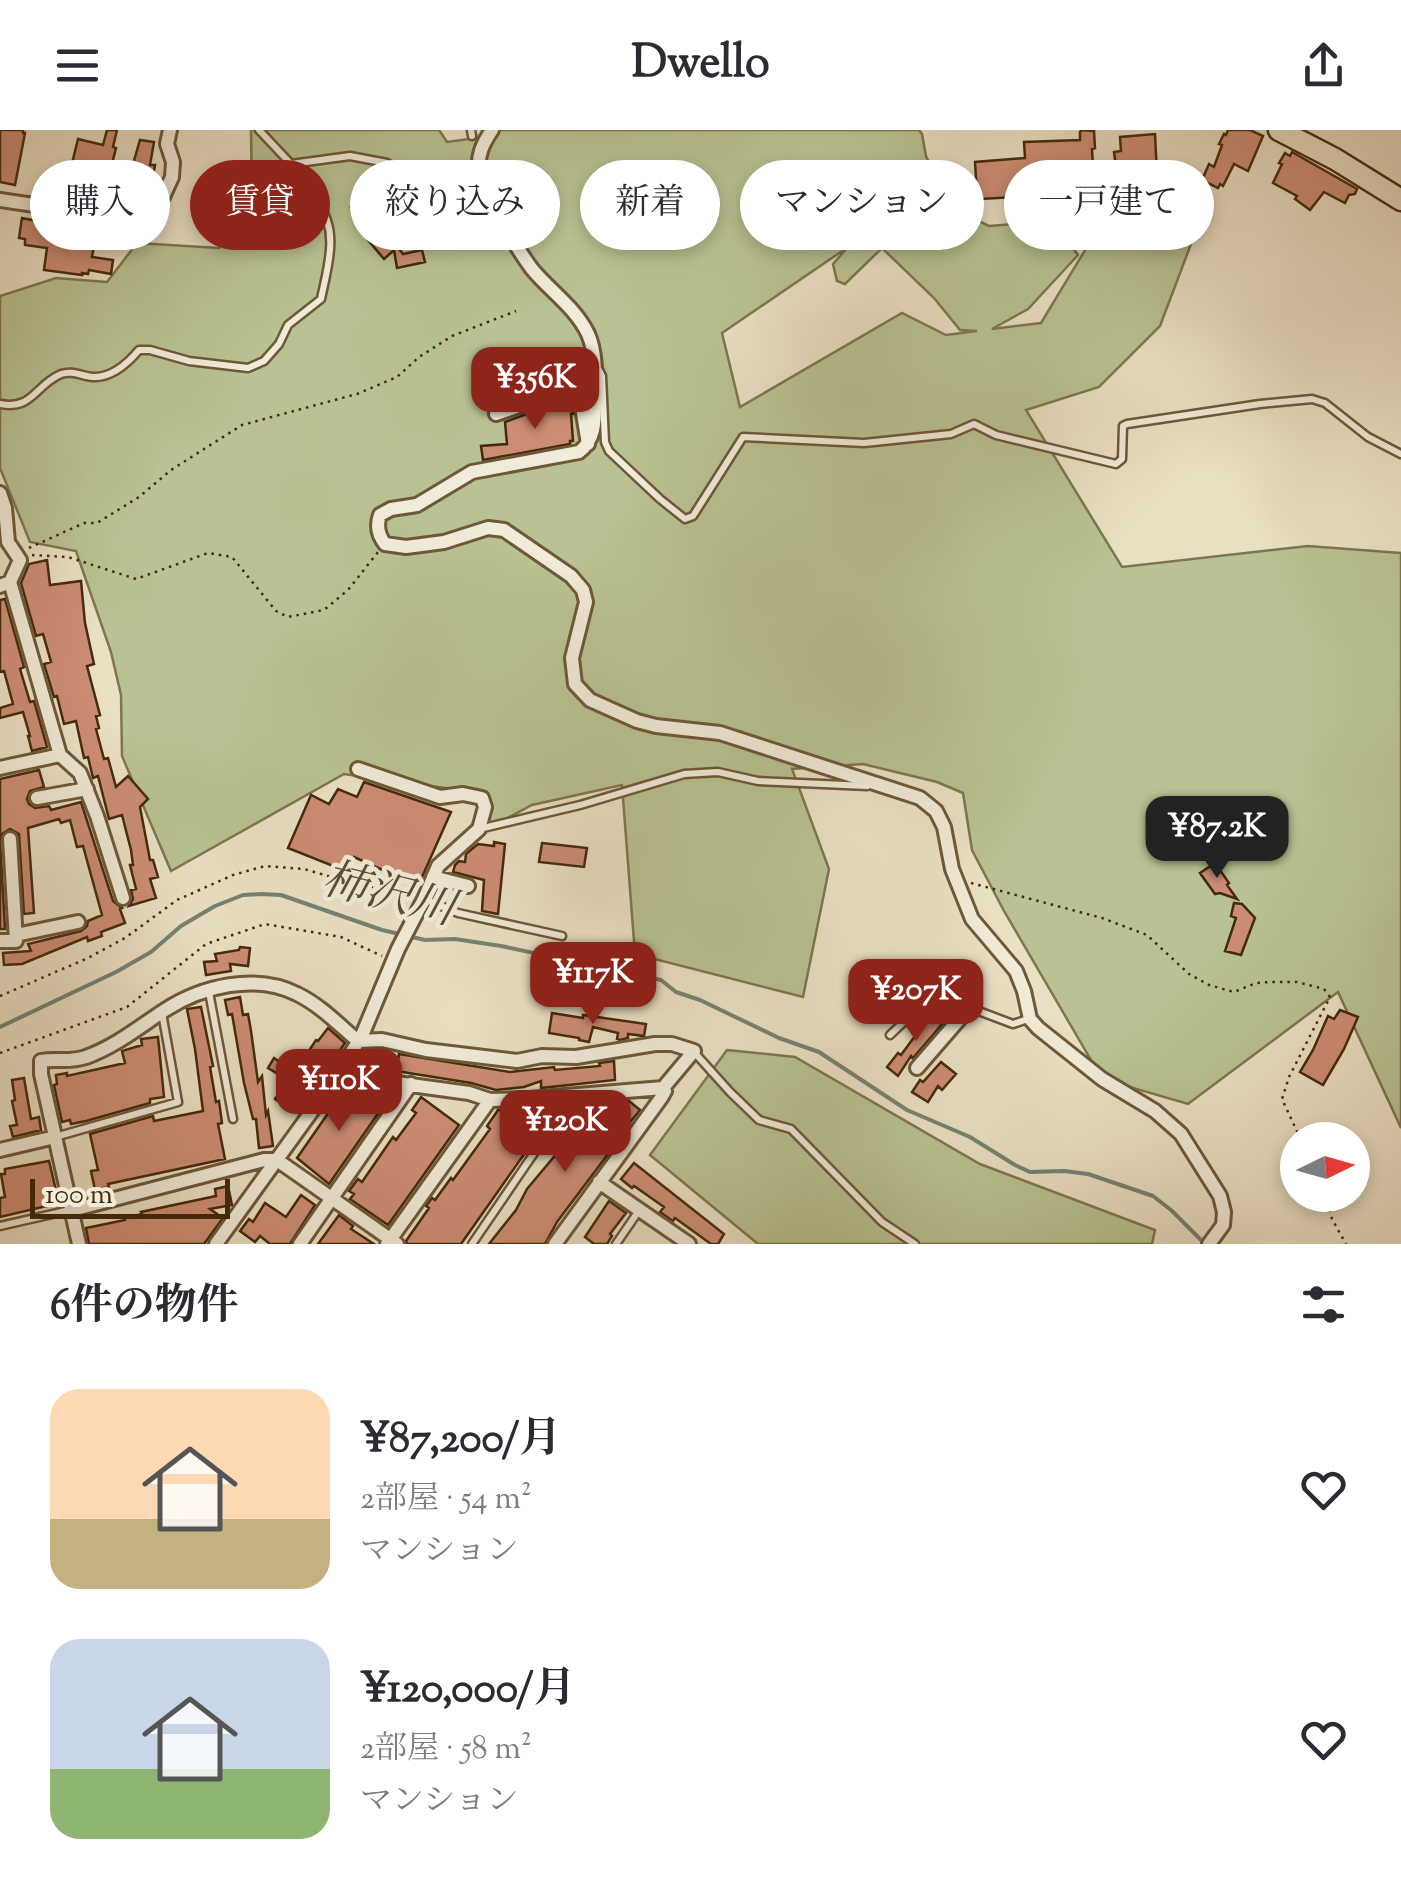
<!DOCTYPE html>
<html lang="ja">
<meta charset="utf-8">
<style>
:root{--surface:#fff;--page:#f2f2f3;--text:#2b2b33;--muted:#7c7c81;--accent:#8f2418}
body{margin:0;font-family:"Sorts Mill Goudy","Noto Serif JP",serif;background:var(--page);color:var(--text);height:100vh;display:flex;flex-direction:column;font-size:38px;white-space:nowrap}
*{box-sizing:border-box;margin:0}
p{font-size:32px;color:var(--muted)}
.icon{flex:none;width:55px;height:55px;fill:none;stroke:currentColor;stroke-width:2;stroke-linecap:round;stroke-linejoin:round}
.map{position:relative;height:1114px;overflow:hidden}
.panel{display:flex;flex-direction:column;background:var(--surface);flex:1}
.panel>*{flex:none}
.top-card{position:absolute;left:30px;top:30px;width:1342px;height:90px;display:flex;gap:20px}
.needle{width:65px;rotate:85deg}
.controls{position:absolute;left:1280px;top:992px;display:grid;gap:20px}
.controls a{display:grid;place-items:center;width:90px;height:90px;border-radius:50%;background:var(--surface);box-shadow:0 5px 15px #0003;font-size:50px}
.scale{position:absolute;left:30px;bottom:25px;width:200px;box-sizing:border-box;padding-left:10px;border:5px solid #442a0b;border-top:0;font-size:28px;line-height:35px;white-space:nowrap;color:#442a0b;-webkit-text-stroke:8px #f1ebd9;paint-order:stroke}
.price{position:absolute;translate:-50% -85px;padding:0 22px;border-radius:20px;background:var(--accent);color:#fff;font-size:32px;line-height:65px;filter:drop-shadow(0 2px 5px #0008)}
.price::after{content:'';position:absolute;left:50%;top:60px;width:30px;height:22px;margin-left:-15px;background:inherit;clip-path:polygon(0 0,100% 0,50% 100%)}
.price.current{background:#222;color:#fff}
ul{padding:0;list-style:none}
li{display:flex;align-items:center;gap:30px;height:250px;padding:0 50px}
li span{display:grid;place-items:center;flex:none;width:280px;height:200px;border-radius:30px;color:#555}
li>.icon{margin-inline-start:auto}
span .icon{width:120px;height:120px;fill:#fffc;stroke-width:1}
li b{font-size:42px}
h2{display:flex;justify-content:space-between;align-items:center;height:120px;padding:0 50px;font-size:42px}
.tag{padding:0 35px;border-radius:45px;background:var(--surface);box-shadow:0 5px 15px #0003;font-size:35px;line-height:90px}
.tag.current{background:var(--accent);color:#fff}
header{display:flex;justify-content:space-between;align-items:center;height:130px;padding:0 50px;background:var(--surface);font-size:45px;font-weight:700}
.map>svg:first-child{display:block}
</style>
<header><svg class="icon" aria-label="menu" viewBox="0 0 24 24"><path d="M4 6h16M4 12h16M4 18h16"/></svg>Dwello<svg class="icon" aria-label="share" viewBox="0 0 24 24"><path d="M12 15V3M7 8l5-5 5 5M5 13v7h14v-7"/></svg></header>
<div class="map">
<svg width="1401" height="1114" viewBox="0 0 1401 1114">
<rect width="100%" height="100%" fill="#eae0c4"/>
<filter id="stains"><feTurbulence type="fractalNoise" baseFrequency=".002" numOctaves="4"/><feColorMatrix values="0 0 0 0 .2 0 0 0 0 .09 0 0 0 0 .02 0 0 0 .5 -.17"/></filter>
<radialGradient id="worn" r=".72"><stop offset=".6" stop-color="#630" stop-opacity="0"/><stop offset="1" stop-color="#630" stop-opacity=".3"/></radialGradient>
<path fill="#b9c292" stroke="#7e764e" stroke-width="2.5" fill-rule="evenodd" d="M251,0H439L447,12L484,7L490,0H919L922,4L926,26L951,78L989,96L1053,91L1078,125L1028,179L992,199L1041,193L1093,107L1152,82L1191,114L1160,196L1099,257L1026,280L1122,437L1308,416L1401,423V998L1338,862L1188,974L1102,949L1004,781L972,720L963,663L937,652L863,634L792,639L829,739L803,867L635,824L622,655L532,675L500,692L485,693L474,662L344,644L171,741L122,626L121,565L111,522L76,421L30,412L0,338V166L56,148L107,152L137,113L219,118L252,69ZM848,117L833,134L837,151L845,154L882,118L934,168L960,200L977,201L946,205L902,183L740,277L722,203Z
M727,920L795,927L980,1034L1155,1100L1152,1114H758L650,1025Z"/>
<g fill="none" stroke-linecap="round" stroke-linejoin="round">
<path stroke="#768272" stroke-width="4" d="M0,897L116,842L151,822L181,796L215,776L243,765L262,764L281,765L382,800L425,810L455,809L501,816L661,850L676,862L700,870L779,908L819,922L907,980L970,1007L1015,1035L1030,1042L1064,1041L1088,1044L1153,1066L1171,1080L1205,1114"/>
</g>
<path fill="#cd8d74" stroke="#442a0b" stroke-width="2.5" d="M0,0H23V3H25L15,55L0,52Z
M107,0H117L113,17L116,18L113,30L133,34L140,10L154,12L150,35H155L150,65L146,69L126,65L125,70L108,66L113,43L85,37L78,65L65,62L78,9L103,15Z
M1082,0L1094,1L1095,18L1092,19L1093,36L1060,38L1061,49H1051L1050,52L1016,54L1015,67L981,69V66H977L975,32L1025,28L1024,12L1080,10V2Z
M1228,0H1250L1263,6L1248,41L1234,34L1223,56L1220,54L1218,58L1202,50L1209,34L1214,37L1222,15L1219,14L1224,4L1226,5Z
M1155,4L1158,64L1144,65L1145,76L1126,77L1124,53L1095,58L1092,40L1116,37L1114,22L1121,21L1120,7Z
M1292,22L1357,59L1355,64L1349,65L1345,73L1324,62L1310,80L1295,69L1297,66L1273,53L1282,34L1279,33L1285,23L1290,26Z
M472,53L493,96L480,104L457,62Z
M363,71L403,124L422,120L425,132L397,138L394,120L384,129L368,110L372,106L351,77Z
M22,88L78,99L79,92L98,95L92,127L113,130L111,144L89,140L88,144L82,143V145L44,140L47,118L25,115V109L19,108Z
M574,227L581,246L569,248L496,273L489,260L508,250L511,254L543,243L564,235L563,231Z
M570,270L573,284H571L573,311H570V314L483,330L481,316L507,314L505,292L532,282L558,277V273Z
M47,430L50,455L81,451L85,493L94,534L87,536L100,585L96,586L99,598L96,599L104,629L108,628L116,657L128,646L148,669L140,677L150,730H153L158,747L150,749L156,768L129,776L133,769L131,760L136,759L130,735H133L131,720L122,685L109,689L98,646L93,648L88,627L84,628L76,591L64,594L57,566L54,567L44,534L51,532L43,504L36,506L21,453L29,434Z
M5,469L24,537L20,539L30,572L34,571L47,617L32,621L28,606H30L23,582L0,588V578L13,574L4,541L0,542V470Z
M39,640L44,657L30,661L27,669L29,674L35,678L49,676L51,680L81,672L113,771L122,778L120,779L125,793L101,802L102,806L88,811L87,807L22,834L4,835L3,823L31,821L28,814L81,801L87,796L88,791L102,785L83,716L77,717L70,690L61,693L59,689L28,698L34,783L24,784L19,704L10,699L2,704L0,710L5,799H0V649Z
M364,652L451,682L418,756L354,727L348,742L288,718L311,665L329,674L338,659L357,667Z
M494,712L505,714L498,784L482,781L484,750L453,742L455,735L459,731L465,732L466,724L478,714L494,716Z
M542,713L587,718L584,737L539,732Z
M1215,733L1229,753L1227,755L1237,769L1220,763L1215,764L1200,743Z
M1234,773L1242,774L1255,788L1241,825L1225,821L1236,788L1231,786Z
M240,817L250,818L248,836L230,834L231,841L206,845L204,832L217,831L215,824L239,820Z
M240,867L243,885L248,884L251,901L258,952L262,946L266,985L268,981L273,1016L259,1018L256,989H253L244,953L232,884L228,885L225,870Z
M201,877L213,936L210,937L216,972L219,971L222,993L218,994L225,1029L108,1054L109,1057L95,1060L91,1041L98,1040L90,1004L153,986L154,991L203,981L195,919L187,879Z
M1340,880L1358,887L1344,919L1323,955L1300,942L1313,920L1328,886L1334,889Z
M552,883L583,888V885L646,894L644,906L628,904V908L620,910L617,909L618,903L593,897L589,912L579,910V908L549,903Z
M932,883L943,893L913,928L911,926L898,946L887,937L898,923L901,925Z
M328,898L345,913L318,953L311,956L308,954L296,970L300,973L292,981L275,969L288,950L268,938L274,928L295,942L316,910L318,911Z
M158,907L164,967L150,969V973L86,991L71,994L70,990L62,992L54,955L57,954L56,945L67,943V946L125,933L122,921L142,915L141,909Z
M399,924L510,942L554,937L555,940L600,936L599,933L614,931L615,950L541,958V951L524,957L496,960L471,953L396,941Z
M941,932L956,944L942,960L938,956L928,972L912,962L920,950L923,952Z
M24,948L31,989L39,987L41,1000L13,1007L10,996L17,995L12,971L15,970L12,950Z
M347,956L369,972L373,966L384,975L329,1054L297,1028Z
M421,967L459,995L388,1095L350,1069L354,1064L349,1061L358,1049L362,1052L393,1007L396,1010L416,983L412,980Z
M623,971H629L640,980L606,1022L608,1024L557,1092L545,1114H489L516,1080L527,1059L563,1016L560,1014L576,995L570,990L576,982L582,986L591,974L609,988Z
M538,978H545L553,983L461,1114H407L406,1111L429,1078L426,1076L432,1068L435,1070L451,1048L453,1050L490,999L487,996L498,980H504L509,983L506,988L523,1000Z
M49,1031L59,1073L0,1087V1068L5,1067L1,1044H5V1039Z
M634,1033L724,1104L718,1114H711L675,1088L673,1091L670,1089L660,1082L664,1077L634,1056L632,1058L621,1049Z
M228,1056L232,1075L210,1079L223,1088L204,1114H89L86,1098L125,1090V1088L142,1084L141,1082L216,1066L215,1059Z
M301,1065L315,1075L290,1114H270L260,1106L255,1112L240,1101L249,1089L253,1092L265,1073L286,1087Z
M609,1071L626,1083L610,1104L612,1106L607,1114H594L585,1107Z
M339,1085L353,1096L351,1099L374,1114H318Z"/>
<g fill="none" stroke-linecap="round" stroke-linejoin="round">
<defs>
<path id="service" d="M259,0L291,34L350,26L387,33L438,61L479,41
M471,0L472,6
M599,240L602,246L605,312L609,321L660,369L685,389L693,386L743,307L864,313L951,304L974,294L996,305L1116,334L1122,329L1123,296L1127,294L1260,274L1312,269L1325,273L1368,307L1401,324
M0,274C33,280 35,255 61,244C73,240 81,246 93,247C112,248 128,233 139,220H150L189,231L248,238L264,231L279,214L288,195L321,169C327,139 340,101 318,74C306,58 296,55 291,34
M479,699L580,675L684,644L718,642L758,651L867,656
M424,769L458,783L562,806
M209,862L233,989
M890,905L928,869L952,871L1013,894L1028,889
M694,922L730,962L759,990L791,999L882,1092L915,1114
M55,1007L178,972L162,883
M0,1096L70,1080
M472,1114L573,966
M616,1114L638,1082"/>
<path id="minor" d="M492,0C483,13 476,27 480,43C486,66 517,119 532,139C550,161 575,177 588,204C597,224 595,251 595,273C595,292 595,310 579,322L472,342L417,375L391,379L380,385C376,396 378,405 385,414L406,417L444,412L488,398L504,400L571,446L583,460L586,472L572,528L575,554L590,570L637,591L656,596L720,603L920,668L936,681L944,697L952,739L972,789L1016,841L1024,861L1030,889L1038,898L1102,949L1155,981L1181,1004L1220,1066L1224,1082L1223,1095L1209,1114
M0,70L108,86L132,87L152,77L163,67L172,47L173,32L167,14L170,0
M496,284L574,257L581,271L588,314
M0,363L5,378L8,412L20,430L10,452L0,456
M10,452L60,625L80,643L97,686L123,768
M0,638L60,625
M37,668L87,659
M433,747L468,756
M16,805L78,792
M0,811H16L10,709
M917,938L969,878
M338,945L469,963L490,970L529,969L663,958L665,961L661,968L555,1114
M0,1020L55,1007
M599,1052L689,1114
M72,1080L264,1030H277L397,1114
M79,1114L41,944V931C57,928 67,933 86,927C116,916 139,897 165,880C202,856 256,843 297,864C320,875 339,895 358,911L382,910L426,920L517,931L542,926L576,927L655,914H672L694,921L663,958
M216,1114L338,945L363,903L398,819L424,769L438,736L479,699L485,677L482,668L463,664L440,667L358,639
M300,1114L411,954
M387,1114L490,970"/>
<path id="primary" d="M1279,0L1335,29L1401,70"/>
</defs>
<use href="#service" stroke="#6e5839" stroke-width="11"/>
<use href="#minor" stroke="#6e5839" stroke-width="18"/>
<use href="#primary" stroke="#442a0b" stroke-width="25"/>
<path stroke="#442a0b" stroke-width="2.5" stroke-dasharray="2.5 5" stroke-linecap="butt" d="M29,418L84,393H97L139,367L171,340L242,295L357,264L397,247L419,227L452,206L516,181
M32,425L68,427L136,449L208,423L232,427L276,481L288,487L324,480L348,460L378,422
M971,753L1102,788L1147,805L1189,844L1209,855L1234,862L1256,853L1270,852H1297L1324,859L1330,867L1289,947L1282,969L1301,1010
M0,866L88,828L125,808L177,770L233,745L265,736L304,739L342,750L413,766
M0,923L127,877L206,814L265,794L341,807L382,826
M1326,1065L1332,1089L1346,1114"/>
<use href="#service" stroke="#f1ebd9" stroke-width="6"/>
<use href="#minor" stroke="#f1ebd9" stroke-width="12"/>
<use href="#primary" stroke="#eae0c4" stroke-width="20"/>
</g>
<g text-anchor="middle" stroke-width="9" stroke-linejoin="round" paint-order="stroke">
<g font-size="45" font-style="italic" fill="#594f36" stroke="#f1ebd9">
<text transform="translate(389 762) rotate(14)" y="16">柿沢川</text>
</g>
</g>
<rect width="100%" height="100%" filter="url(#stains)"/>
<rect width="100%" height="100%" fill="url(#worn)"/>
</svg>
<div class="controls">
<a><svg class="needle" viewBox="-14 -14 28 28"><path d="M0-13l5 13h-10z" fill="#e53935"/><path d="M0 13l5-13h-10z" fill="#7c7c81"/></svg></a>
</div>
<div class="scale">100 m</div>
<b class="price" style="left:535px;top:302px">¥356K</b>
<b class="price current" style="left:1217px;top:751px">¥87.2K</b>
<b class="price" style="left:593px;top:897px">¥117K</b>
<b class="price" style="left:916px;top:914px">¥207K</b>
<b class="price" style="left:339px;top:1004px">¥110K</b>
<b class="price" style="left:565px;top:1045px">¥120K</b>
<div class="top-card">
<a class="tag">購入</a>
<a class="tag current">賃貸</a>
<a class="tag">絞り込み</a>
<a class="tag">新着</a>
<a class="tag">マンション</a>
<a class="tag">一戸建て</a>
</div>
</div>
<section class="panel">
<h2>6件の物件<svg class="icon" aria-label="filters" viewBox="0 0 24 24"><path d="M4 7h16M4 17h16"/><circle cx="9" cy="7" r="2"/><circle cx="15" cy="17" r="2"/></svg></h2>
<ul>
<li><span style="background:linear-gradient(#ffd9b3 65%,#c2b280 0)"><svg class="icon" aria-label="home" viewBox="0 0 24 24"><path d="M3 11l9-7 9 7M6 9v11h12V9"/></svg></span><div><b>¥87,200/月</b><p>2部屋 · 54 m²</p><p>マンション</p></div><svg class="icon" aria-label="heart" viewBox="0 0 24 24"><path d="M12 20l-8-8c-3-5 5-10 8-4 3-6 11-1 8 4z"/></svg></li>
<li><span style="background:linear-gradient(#c9d6e8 65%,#8fb573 0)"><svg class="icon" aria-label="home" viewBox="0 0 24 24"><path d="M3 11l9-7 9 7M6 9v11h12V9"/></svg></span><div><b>¥120,000/月</b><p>2部屋 · 58 m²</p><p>マンション</p></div><svg class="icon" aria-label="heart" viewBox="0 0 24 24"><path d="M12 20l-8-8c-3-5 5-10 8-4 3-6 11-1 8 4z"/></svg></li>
</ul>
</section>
